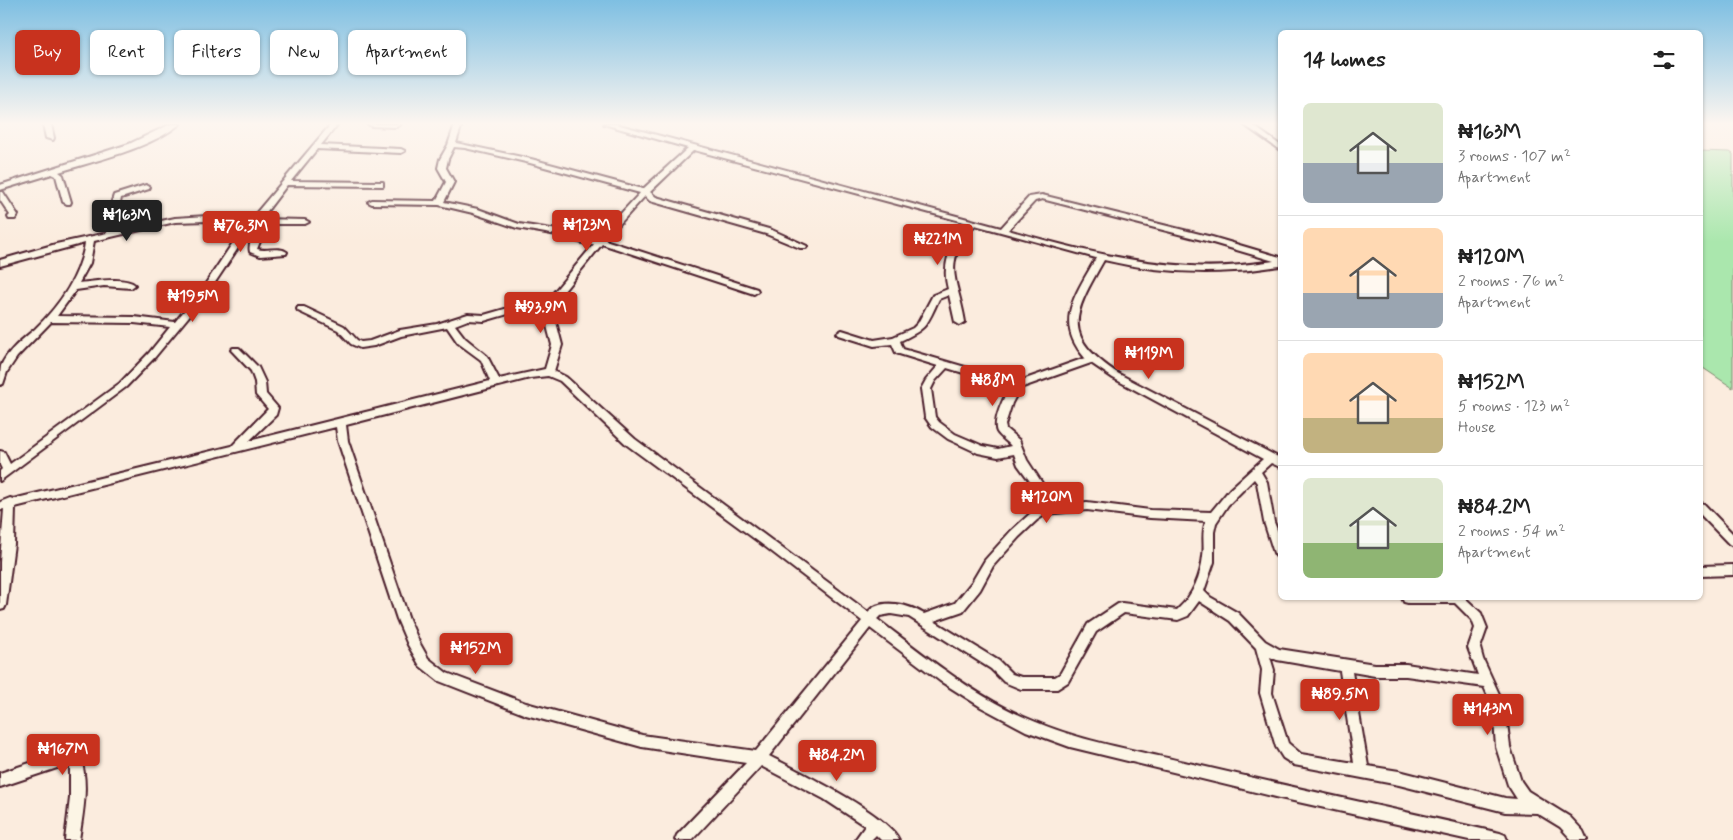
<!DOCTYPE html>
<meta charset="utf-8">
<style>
:root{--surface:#fff;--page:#f6f6f6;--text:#222;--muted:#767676;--line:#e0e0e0;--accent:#c8321e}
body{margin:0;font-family:Mynerve,sans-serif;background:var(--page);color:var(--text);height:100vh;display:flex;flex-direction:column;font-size:19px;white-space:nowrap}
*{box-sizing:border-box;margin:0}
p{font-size:16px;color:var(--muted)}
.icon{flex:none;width:28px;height:28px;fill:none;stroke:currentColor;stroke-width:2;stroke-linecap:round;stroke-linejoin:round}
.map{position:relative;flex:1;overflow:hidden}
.sheet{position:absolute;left:1278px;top:30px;width:425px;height:570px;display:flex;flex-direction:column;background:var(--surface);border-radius:8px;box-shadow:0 1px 4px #0004}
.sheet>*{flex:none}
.guide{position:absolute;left:15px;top:30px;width:475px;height:45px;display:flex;gap:10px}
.price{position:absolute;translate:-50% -42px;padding:0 11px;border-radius:5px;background:var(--accent);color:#fff;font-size:16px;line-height:32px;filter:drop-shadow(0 1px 2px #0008)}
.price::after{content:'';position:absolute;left:50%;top:30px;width:15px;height:11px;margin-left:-8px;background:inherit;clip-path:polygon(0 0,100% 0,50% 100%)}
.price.active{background:#222;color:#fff}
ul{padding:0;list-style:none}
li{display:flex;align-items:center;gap:15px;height:125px;padding:0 25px}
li+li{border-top:1px solid var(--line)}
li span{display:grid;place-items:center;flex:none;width:140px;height:100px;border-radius:8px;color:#555}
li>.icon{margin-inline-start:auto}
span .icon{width:60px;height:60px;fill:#fffc;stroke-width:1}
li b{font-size:21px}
h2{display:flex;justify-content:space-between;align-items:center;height:60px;padding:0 25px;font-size:21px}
.chip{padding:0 18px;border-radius:8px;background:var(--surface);box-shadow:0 1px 4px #0004;font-size:18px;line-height:45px}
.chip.active{background:var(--accent);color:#fff}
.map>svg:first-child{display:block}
</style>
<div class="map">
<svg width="1733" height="840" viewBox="0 0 1733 840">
<rect width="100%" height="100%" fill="#fbecde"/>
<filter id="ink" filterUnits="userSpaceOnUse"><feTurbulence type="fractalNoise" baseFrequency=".02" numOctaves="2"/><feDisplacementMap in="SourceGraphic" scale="10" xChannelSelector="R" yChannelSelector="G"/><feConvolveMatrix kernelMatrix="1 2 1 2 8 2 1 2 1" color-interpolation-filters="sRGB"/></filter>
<g filter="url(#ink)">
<path fill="#aae7ad" stroke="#7a836c" d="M1700,151L1730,152L1733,154V388L1700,366Z"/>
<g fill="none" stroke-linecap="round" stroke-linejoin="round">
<defs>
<path id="minor" d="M43,124H51L54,138L53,140L46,138Z
M171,124H180C149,149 97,160 59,172L63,175L71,202L70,204H67L63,202L56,176L52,174L0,190V185L129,144Z
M331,124H338L321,145L401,149L405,151L401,153L317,149L291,181L380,182H383V186L287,185L261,219L305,220L309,222L305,224H275L261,239L257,249C267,252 279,246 287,252L286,254L260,256L250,252C247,241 258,231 266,224L257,223L242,242L208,293L155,357L126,387L0,481V471L2,469L0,465V451L4,452L10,464L120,383L149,353L170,327L134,323L51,322L17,357L7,372L3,384L0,385C0,379 0,372 1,366C7,351 23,339 35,329C59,306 80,276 85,243L0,266V260L56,244L107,233L110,207L114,195L146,185L150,187L149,189L121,198L115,231L175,218L207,216L252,218ZM207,221L249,223L236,238L202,289L175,322L134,317L57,316L76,290L104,286L131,288L135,285C125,276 93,282 79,283L90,263L94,241L175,222Z
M368,124H399L400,125L396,127L371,126Z
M455,124H462L456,143L531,159L643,189L688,148L604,124H616L1001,228L1029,197L1042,195L1212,237L1280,257V266C1265,268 1249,271 1234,271C1191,274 1146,270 1104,260C1073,315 1060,335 1119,374L1280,458V467L1271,463L1261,472L1267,482L1274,522L1280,537V558L1276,556L1274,553L1264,522L1257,483L1254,479L1228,505L1216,523L1214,532V562L1204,591L1210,597L1238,613L1265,641L1279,649L1375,664H1406L1478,675L1468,648L1475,628L1472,620L1455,603H1408L1404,602L1402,598H1465L1481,613L1487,628L1480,648L1483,659L1505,707L1510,747L1521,781L1528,791L1570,817L1583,831L1587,840H1572L1560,827L1537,813L1505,812L1399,785L1294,765L1283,758L1276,747L1260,693L1262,670L1256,648L1230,621L1199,601L1188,616L1178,620L1124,613L1096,632L1068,682L1057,689H1021L1004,682L991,669L909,617L891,614L880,616L877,619C927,657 977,699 1036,722C1086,743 1141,751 1193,764C1295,788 1398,810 1500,833L1505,835L1507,840H1469L1280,798L1070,747L1026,731L981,707L940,681L870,628L769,756C796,770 888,814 899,840H881L876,835L871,840H855L865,826L824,799L761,766L692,840H675L677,835L746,763L642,747L526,715L439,681L420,666L408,645L397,619L338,441L336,427L15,507L14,544L6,605L4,609L0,610V562L4,509L0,510V502L10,498L13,499L232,446L268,409L256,395L255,382L251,371L233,352L231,350L233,348H239L258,367L265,382L266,394L278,408L276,415L249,441L490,381L481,360L458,343L447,327L401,336L374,346L360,348L351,344L338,330L298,311L297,309L298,307H304L344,326L357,340L361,342L370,341L400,330L437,324L468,314L484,315L536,300L549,298L594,244H586L557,235L517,228L473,213L439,205L372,204L368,202L372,200L436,201L446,182L438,168L440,159L448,145ZM454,147L465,148L530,163L640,193L598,238H586L558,230L519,224L478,209L444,202L454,182L446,168L448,159ZM694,150L968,223C951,243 941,263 948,289L933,295L918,323L913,328L893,337L874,340L842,330L837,333L839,335L874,346L892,344L896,353L938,366L926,380L921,389L925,417L932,427L948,439L978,453L998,457L1014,454L1018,465L1032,484V512L1011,531L985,560L972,582L955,603L924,614C910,605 881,597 868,612L635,439L566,377L554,371L562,345L556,322V301L602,244L751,293L754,294L758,291L757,289L605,240L645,196L650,201L766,234L800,248H806L807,246L772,230L656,197L650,192ZM1042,199L1206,241L1274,261C1246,265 1219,268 1191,266C1128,263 1068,247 1008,230L1035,201ZM975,225L1096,258C1076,294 1053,322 1085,358L1017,382L903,349L900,341C928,328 926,326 939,299L949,295L955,322L960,325L965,322C958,278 940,265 975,225ZM547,305L546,322L552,345L545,369L499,379L487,356L465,338L455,325L468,320L484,321L536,306ZM1091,363L1113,378L1263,459L1230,489L1211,512L1150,510L1087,502L1042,506V483L1027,460L1019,440L1006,429L1005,425L1012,403L1020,388ZM947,368L1010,387C1004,396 992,422 997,432C1001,438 1007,441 1011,446L998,449L983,446L955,434L939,422L935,417L931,389L935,381ZM548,376L560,381L627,445L767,548L862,621L756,751L642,735L526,703L447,673L428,658L419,642L409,619L348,441L346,425L530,378ZM1087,510L1150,518L1206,521C1201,535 1205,542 1203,556C1201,575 1193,595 1179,608L1177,610L1122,603L1118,604L1088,624L1060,674L1055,677H1021L1012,674L999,661L934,621L963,611L980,590L993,566L1019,537L1037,520L1046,514ZM1270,657L1277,660L1340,671L1354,763L1301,754L1288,743L1272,693L1274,670ZM1352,672L1375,676H1406L1484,687L1493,707L1496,747L1508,785L1517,799L1505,798L1399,771L1368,766Z
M1243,124H1251L1280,145V150Z
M0,192H3L18,215L15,219H9L8,217L10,215L0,200Z
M1700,503L1704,504L1733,534V546L1729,544L1700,514Z
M1733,565V575L1700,576V566Z
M74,752L79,754C90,781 83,812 79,840H65L70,798V766L57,768L0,787V773L57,754Z"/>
</defs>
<use href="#minor" stroke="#4a1f2b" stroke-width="4"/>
<use href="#minor" fill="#fcf5e5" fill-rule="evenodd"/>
</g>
</g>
<linearGradient id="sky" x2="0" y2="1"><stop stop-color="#7ebfe2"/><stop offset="0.51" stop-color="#fdf6f0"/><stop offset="1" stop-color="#fdf6f0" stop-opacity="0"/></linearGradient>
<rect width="1733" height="242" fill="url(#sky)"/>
</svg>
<b class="price active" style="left:127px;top:242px">₦163M</b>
<b class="price" style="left:587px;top:252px">₦123M</b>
<b class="price" style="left:241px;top:253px">₦76.3M</b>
<b class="price" style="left:938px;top:266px">₦221M</b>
<b class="price" style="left:193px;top:323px">₦195M</b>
<b class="price" style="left:541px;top:334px">₦93.9M</b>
<b class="price" style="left:1149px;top:380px">₦119M</b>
<b class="price" style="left:993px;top:407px">₦88M</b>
<b class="price" style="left:1047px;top:524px">₦120M</b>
<b class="price" style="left:476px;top:675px">₦152M</b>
<b class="price" style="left:1340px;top:721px">₦89.5M</b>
<b class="price" style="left:1488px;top:736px">₦143M</b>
<b class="price" style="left:63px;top:776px">₦167M</b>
<b class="price" style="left:837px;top:782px">₦84.2M</b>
<div class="guide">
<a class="chip active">Buy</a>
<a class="chip">Rent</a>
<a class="chip">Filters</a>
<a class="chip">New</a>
<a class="chip">Apartment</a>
</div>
<section class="sheet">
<h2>14 homes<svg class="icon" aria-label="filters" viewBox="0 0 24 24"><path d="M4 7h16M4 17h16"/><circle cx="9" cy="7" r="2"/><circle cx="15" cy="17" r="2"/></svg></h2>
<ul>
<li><span style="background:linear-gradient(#dfe7d0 60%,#9aa5b1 0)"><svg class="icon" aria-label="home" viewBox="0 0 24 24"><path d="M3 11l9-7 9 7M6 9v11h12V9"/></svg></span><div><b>₦163M</b><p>3 rooms · 107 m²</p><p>Apartment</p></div></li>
<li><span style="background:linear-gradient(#ffd9b3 65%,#9aa5b1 0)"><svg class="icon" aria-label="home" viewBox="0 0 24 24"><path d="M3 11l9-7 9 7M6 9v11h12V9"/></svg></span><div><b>₦120M</b><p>2 rooms · 76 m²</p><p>Apartment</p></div></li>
<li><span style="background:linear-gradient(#ffd9b3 65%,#c2b280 0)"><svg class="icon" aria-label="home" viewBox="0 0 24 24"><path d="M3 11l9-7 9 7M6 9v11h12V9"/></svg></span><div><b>₦152M</b><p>5 rooms · 123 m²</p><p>House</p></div></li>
<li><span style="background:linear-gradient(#dfe7d0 65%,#8fb573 0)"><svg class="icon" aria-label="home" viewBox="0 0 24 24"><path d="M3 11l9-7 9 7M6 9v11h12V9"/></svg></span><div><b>₦84.2M</b><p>2 rooms · 54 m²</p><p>Apartment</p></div></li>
</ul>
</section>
</div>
